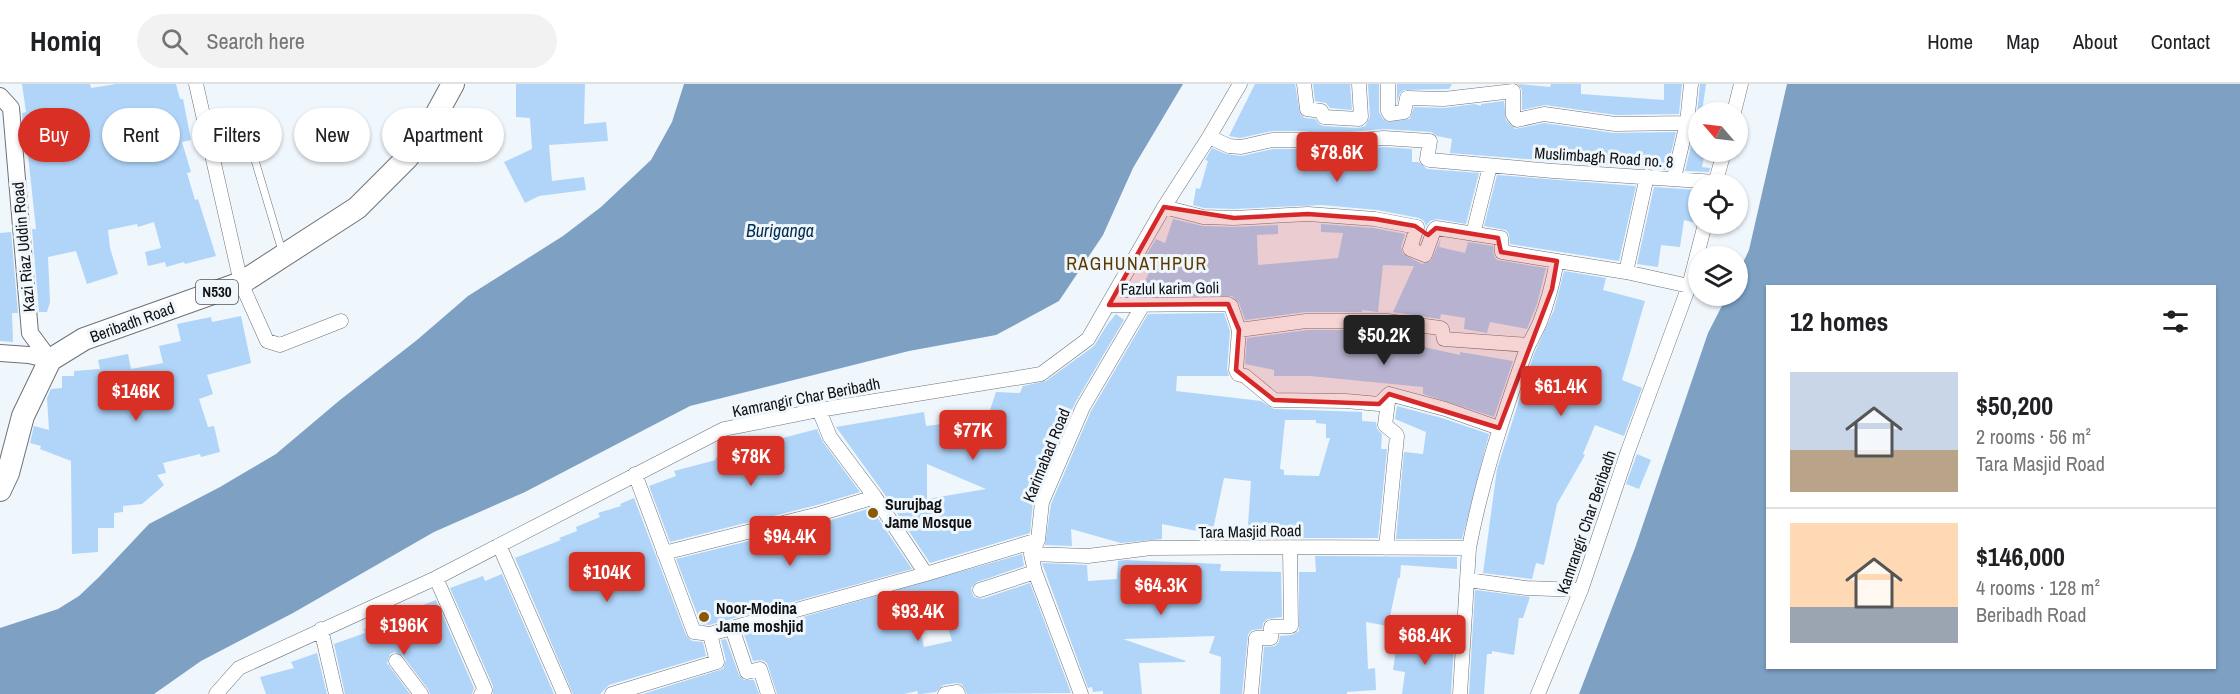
<!DOCTYPE html>
<meta charset="utf-8">
<style>
:root{--surface:#fff;--page:#f2f2f2;--text:#202124;--muted:#757577;--line:#e0e0e0;--accent:#d93025}
body{margin:0;font-family:"Archivo Narrow",sans-serif;background:var(--page);color:var(--text);height:100vh;display:flex;flex-direction:column;font-size:22px;white-space:nowrap}
*{box-sizing:border-box;margin:0}
p{font-size:20px;color:var(--muted)}
.icon{flex:none;width:33px;height:33px;fill:none;stroke:currentColor;stroke-width:2;stroke-linecap:round;stroke-linejoin:round}
.map{position:relative;flex:1;overflow:hidden}
.details{position:absolute;left:1766px;top:201px;width:450px;height:384px;display:flex;flex-direction:column;background:var(--surface);border-radius:0px;box-shadow:0 2px 4px #0004}
.details>*{flex:none}
.banner{position:absolute;left:18px;top:24px;width:570px;height:54px;display:flex;gap:12px}
.needle{width:39px;rotate:298deg}
.fabs{position:absolute;left:1688px;top:18px;display:grid;gap:12px}
.fabs a{display:grid;place-items:center;width:60px;height:60px;border-radius:50%;background:var(--surface);box-shadow:0 2px 4px #0004;font-size:30px}
.price{position:absolute;translate:-50% -51px;padding:0 14px;border-radius:6px;background:var(--accent);color:#fff;font-size:20px;line-height:39px;filter:drop-shadow(0 2px 3px #0008)}
.price::after{content:'';position:absolute;left:50%;top:36px;width:18px;height:14px;margin-left:-9px;background:inherit;clip-path:polygon(0 0,100% 0,50% 100%)}
.price.active{background:#222;color:#fff}
ul{padding:0;list-style:none}
li{display:flex;align-items:center;gap:18px;height:150px;padding:0 24px}
li+li{border-top:2px solid var(--line)}
li span{display:grid;place-items:center;flex:none;width:168px;height:120px;border-radius:0px;color:#555}
li>.icon{margin-inline-start:auto}
span .icon{width:72px;height:72px;fill:#fffc;stroke-width:1}
li b{font-size:26px}
h2{display:flex;justify-content:space-between;align-items:center;height:72px;padding:0 24px;font-size:26px}
.pill{padding:0 21px;border-radius:27px;background:var(--surface);box-shadow:0 2px 4px #0004;font-size:21px;line-height:54px}
.pill.active{background:var(--accent);color:#fff}
header{display:flex;align-items:center;gap:36px;box-sizing:border-box;height:84px;padding:0 30px;background:var(--surface);border-bottom:2px solid var(--line)}
header strong{font-size:28px}
nav{display:flex;gap:33px;margin-inline-start:auto;font-size:21px}
.search{width:420px;height:54px;background:var(--page);display:flex;align-items:center;gap:15px;box-sizing:border-box;padding:0 21px;border-radius:33px;color:var(--muted);font-size:22px}
.map>svg:first-child{display:block}
</style>
<header>
<strong>Homiq</strong>
<div class="search"><svg class="icon" aria-label="search" viewBox="0 0 24 24"><circle cx="10" cy="10" r="6"/><path d="M15 15l6 6"/></svg>Search here</div>
<nav><a>Home</a><a>Map</a><a>About</a><a>Contact</a></nav>
</header>
<div class="map">
<svg width="2240" height="610" viewBox="0 0 2240 610">
<rect width="100%" height="100%" fill="#eff6fc"/>
<path fill="#7da0c3" fill-rule="evenodd" d="M684,0H1183L1133,84L1103,151L1059,217L996,251L909,267L690,322L525,408L434,448L293,529L201,577L154,610H0V544L58,525L79,512L99,493L149,440L220,403L276,370L340,316L417,256L468,212L563,152L601,123L651,76L672,38Z
M1787,0H2240V610H1579L1635,464L1708,249L1727,212H1737V191L1749,166ZM1767,202H2214V584H1767Z"/>
<path fill="#b0d5f9" fill-rule="evenodd" d="M22,0H90L91,4L116,0H176L180,15H183L191,56L182,58L191,88L187,89L195,116L198,115L216,172L185,180L184,178L166,183L165,178L148,182L145,168L161,164L154,138L138,143L137,140L108,146L110,164L118,190L87,200L76,167L48,173L50,218L47,228H39L32,145H36L25,43H23L22,29L26,28Z
M516,0H585L584,40L606,38L608,57L549,61L552,97L584,93L586,106L539,112L525,119L504,78L532,65L530,34L516,33Z
M1255,0H1295L1300,30L1305,34L1315,35L1319,40L1323,42L1358,44L1365,42L1370,33L1368,0H1379V28L1383,35L1387,38L1410,35L1414,23L1444,24L1475,20L1481,22V20L1504,17L1506,36L1515,45L1544,39L1614,49L1676,48L1667,86L1450,69L1452,55L1437,52L1431,48L1385,45L1326,50L1302,47H1272L1240,54L1229,52Z
M1313,0H1350L1352,26L1330,24L1326,19L1315,17Z
M1397,0H1452L1449,5L1404,6L1400,9L1397,18Z
M1518,0L1550,3L1551,0H1581V10L1664,16V0H1682L1679,30L1616,31L1545,21L1522,26V6Z
M1700,0H1706L1702,28H1698V51L1695,66L1705,68L1702,83L1710,84L1709,88L1685,87L1696,41Z
M1384,63L1412,65V78H1419L1427,85L1479,89L1466,140L1437,135L1430,137L1426,142L1424,137L1419,134L1377,126L1322,121L1234,125L1204,124L1193,121L1196,104L1200,105L1208,77L1205,76L1212,64L1226,70L1241,72L1273,65H1301L1327,68Z
M1497,91L1636,102L1619,177L1510,160L1509,150L1506,146L1484,142Z
M1654,103L1698,106V135L1696,139L1684,136L1680,163L1661,161L1658,183L1637,180Z
M1173,135L1203,142L1234,143L1278,141V150L1257,151L1258,181L1338,174L1343,149L1321,148V140L1374,144L1405,150L1401,163L1403,170L1422,180L1431,177L1441,154L1439,163L1465,169L1468,158L1493,162L1494,172L1497,176L1546,184L1537,220L1527,245L1490,238L1487,249L1464,245L1465,234L1441,230L1440,235L1393,228L1414,182L1383,181L1378,228L1362,226V228H1306L1245,236L1239,219L1232,212H1152L1156,205L1143,202L1151,184L1141,180L1156,155L1165,159Z
M11,148L18,229H12L13,258L0,257V149Z
M1564,187L1606,194L1603,206L1645,217L1622,296L1642,304L1624,352L1595,341L1583,370L1585,371L1557,420L1544,481L1536,479L1532,495L1483,489L1497,385L1534,270L1554,226Z
M1224,229L1230,247L1227,285L1229,292H1177L1176,307L1261,317L1274,325L1362,328V337L1376,338L1377,345L1382,350L1381,365H1387L1378,454H1289V443L1248,441L1251,397L1224,394L1212,450L1162,440V455L1121,459L1071,445L1072,462L1045,461L1051,420L1091,327L1148,230ZM1285,336H1316V339L1326,340V354H1330L1319,392L1284,391V386L1280,385Z
M1116,230L1124,236L1075,319L1047,385L1038,382L1027,408L1036,409L1033,417L1030,449L930,479L883,408L836,343L924,328L926,342L949,339V329L980,345L982,337L986,338L996,308L1020,309L1023,302L1046,297L1094,262L1107,241ZM927,380L986,405L927,415Z
M241,232L251,279L207,291L213,310L199,315L208,343L214,342L220,368L201,373L200,370L163,379L166,389L157,391L164,401L142,420L123,422V428L114,429V444H98V468L72,470L71,377L40,365L41,362L30,359L34,342L49,346L47,314L51,305L62,304V292H74V287L100,285L98,276L128,270L131,285L163,279L159,262L181,257L177,240L211,233L212,238Z
M1307,246H1361L1360,260L1375,262L1374,270L1378,262L1405,265L1406,259L1460,271V268L1513,277L1494,333L1423,310V303L1310,292H1274V286L1245,280L1247,254Z
M1397,322L1442,334L1489,350L1462,455H1396L1404,368L1423,370L1426,348L1395,335Z
M817,345L823,358L860,408L817,421L670,458L649,402L676,392L674,387L716,376L715,374L767,363L766,360L780,356L779,355Z
M1637,370L1651,376L1639,405L1626,400Z
M634,414L686,551L692,557L703,558L706,572L609,601L600,610H573L515,474L561,456L559,454L577,447L576,443L600,433L598,429L621,422L620,420Z
M871,424L912,485L709,541L701,540L676,475L821,439Z
M1022,470L1024,482L977,498L971,504L972,509L974,513L982,515L1030,499L1071,609L967,610L962,600L956,599L943,601L936,608L921,610H918L917,607L904,610H777L767,579L762,576L753,577L744,550ZM944,530L952,557L924,563L917,535Z
M1315,472L1457,473V485L1401,481L1400,494H1398L1388,542L1366,538L1368,585L1375,584L1376,606L1347,608V610H1260L1264,563L1275,562L1279,558L1280,552L1292,551L1299,547V488H1316Z
M1125,476L1221,480L1220,487L1281,488L1282,533L1267,535L1263,539L1262,545L1252,546L1248,550L1242,610H1220L1221,573L1209,569L1215,552L1123,555L1186,577L1185,578L1139,579L1142,610H1103V607L1093,608L1092,603L1088,604L1042,479L1087,481L1088,497L1117,495L1118,477Z
M502,490L554,610H493V602L450,504L483,492L485,497Z
M1475,506L1530,513L1523,534H1519L1514,571L1492,567V570H1487L1484,610H1469Z
M436,516L474,604L472,610H430L428,605L403,572L395,568L390,570L387,579L410,610H345L334,560L365,549L364,545L402,533L401,531L416,525L415,524Z
M1398,552L1454,559L1451,610H1402L1405,588L1393,586Z
M726,555L739,591L744,596H754L759,610H643L723,585L726,576L721,556Z
M317,569L327,610H266L260,593L294,584L291,578Z"/>
<g fill="none" stroke-linecap="round" stroke-linejoin="round">
<defs>
<path id="service" d="M246,46L282,167"/>
<path id="minor" d="M196,0L241,199L267,257L280,261L341,237
M1304,0L1307,25L1321,27L1324,33L1359,35L1361,33L1359,0
M1388,0V27L1390,30L1404,28L1407,14L1444,15L1513,7V31L1517,36L1544,30L1615,40L1687,39
M1734,28L1741,0
M1209,53L1229,62L1241,63L1272,56H1302L1326,59L1384,54L1430,57L1427,75L1430,76L1553,87L1716,98
M1674,94L1687,39L1691,0
M1715,100L1724,68
M1164,123L1203,133L1234,134L1308,130L1375,135L1417,143L1410,165L1425,171L1434,146L1436,144L1501,154L1502,168L1626,188L1689,202
M1473,150L1490,82
M1626,188L1647,92
M1109,221L1228,220L1231,222L1239,246L1306,237H1387L1440,244L1442,245L1444,255L1528,261
M1239,246L1236,286L1238,290L1245,292L1274,316L1346,317L1379,320L1389,310L1445,325L1499,344
M819,326L830,353L875,413L926,490
M635,390L694,548L710,550
M499,461L564,610
M1386,464L1397,352L1396,350L1385,341L1389,310
M1469,464C1482,396 1503,332 1526,267C1530,257 1536,248 1540,238C1548,218 1553,198 1557,177
M664,469L819,430L875,413
M1031,470L1088,472L1151,464L1290,463L1469,464L1460,610
M436,494L485,606L481,610
M1468,496L1526,504L1581,506
M980,506L1035,488
M732,544L747,588L760,585L768,610
M321,545L336,610
M396,577L421,610
M216,610L239,584L436,494L724,345L819,326L1041,290L1088,255L1164,123L1209,53L1240,0
M612,610L717,578L710,550L926,490L1038,456
M945,610L957,608L958,610
M1081,610L1035,488L1031,470L1038,456L1042,418L1083,323L1143,221
M1251,610L1256,554H1271V543L1291,542L1290,463
M1538,610L1581,506L1628,367L1689,202L1705,140"/>
<path id="tertiary" d="M0,12L11,24L30,249L50,276
M0,269L29,271L50,276"/>
<path id="trunk" d="M0,406L8,389L23,332L50,276L84,255L241,199L357,124L407,74L430,42L453,0"/>
</defs>
<use href="#service" stroke="#6d7278" stroke-width="8"/>
<use href="#minor" stroke="#6d7278" stroke-width="15"/>
<use href="#tertiary" stroke="#6d7278" stroke-width="18"/>
<use href="#trunk" stroke="#6d7278" stroke-width="24"/>
<use href="#service" stroke="#fff" stroke-width="7"/>
<use href="#minor" stroke="#fff" stroke-width="14"/>
<use href="#tertiary" stroke="#fff" stroke-width="16"/>
<use href="#trunk" stroke="#fff" stroke-width="22"/>
</g>
<path fill="#d62828" fill-opacity="0.2" stroke="#d62828" stroke-width="4.5" stroke-linejoin="round" d="M1164,123L1234,134L1308,130L1375,135L1415,142L1428,151L1436,144L1498,154L1501,168L1557,177L1552,205L1499,344L1389,310L1379,320L1274,316L1236,286L1239,246L1228,220L1109,221Z"/>
<g fill="#895b00" stroke="#eff6fc" stroke-width="2">
<circle cx="873" cy="429" r="6"/>
<circle cx="704" cy="533" r="6"/>
</g>
<g text-anchor="middle" stroke-width="6" stroke-linejoin="round" paint-order="stroke">
<rect fill="#eff6fc" stroke="#525659" stroke-width="1.5" x="196" y="196" width="42" height="24" rx="4.5"/>
<g font-size="15" font-weight="bold" fill="#0f1113">
<text x="217" y="213">N530</text>
</g>
<g font-size="16" fill="#0f1113" stroke="#eff6fc">
<text transform="translate(1604 73) rotate(4)" y="6">Muslimbagh Road no. 8</text>
<text transform="translate(23 163) rotate(-95)" y="6">Kazi Riaz Uddin Road</text>
<text transform="translate(1170 204) rotate(-1)" y="6">Fazlul karim Goli</text>
<text transform="translate(132 238) rotate(-20)" y="6">Beribadh Road</text>
<text transform="translate(806 313) rotate(-11)" y="6">Kamrangir Char Beribadh</text>
<text transform="translate(1046 371) rotate(-68)" y="6">Karimabad Road</text>
<text transform="translate(1586 438) rotate(-71)" y="6">Kamrangir Char Beribadh</text>
<text transform="translate(1250 447) rotate(-1)" y="6">Tara Masjid Road</text>
</g>
<g font-size="16" font-weight="bold" fill="#0f1113" stroke="#eff6fc" text-anchor="start">
<text x="885" y="426">Surujbag<tspan x="885" dy="18">Jame Mosque</tspan></text>
<text x="716" y="530">Noor-Modina<tspan x="716" dy="18">Jame moshjid</tspan></text>
</g>
<g font-size="18" font-style="italic" fill="#022d4f" stroke="#eff6fc">
<text x="780" y="153">Buriganga</text>
</g>
<g font-size="18" letter-spacing="1.5" fill="#593900" stroke="#eff6fc">
<text x="1137" y="186">RAGHUNATHPUR</text>
</g>
</g>
</svg>
<div class="fabs">
<a><svg class="needle" viewBox="-14 -14 28 28"><path d="M0-13l5 13h-10z" fill="#e53935"/><path d="M0 13l5-13h-10z" fill="#757577"/></svg></a>
<a><svg class="icon" aria-label="locate" viewBox="0 0 24 24"><circle cx="12" cy="12" r="6"/><path d="M12 2v4M12 18v4M2 12h4M18 12h4"/></svg></a>
<a><svg class="icon" aria-label="layers" viewBox="0 0 24 24"><path d="M12 4l9 5-9 5-9-5zM3 14l9 5 9-5"/></svg></a>
</div>
<b class="price" style="left:1337px;top:99px">$78.6K</b>
<b class="price active" style="left:1384px;top:282px">$50.2K</b>
<b class="price" style="left:1561px;top:333px">$61.4K</b>
<b class="price" style="left:136px;top:338px">$146K</b>
<b class="price" style="left:973px;top:377px">$77K</b>
<b class="price" style="left:751px;top:403px">$78K</b>
<b class="price" style="left:790px;top:483px">$94.4K</b>
<b class="price" style="left:607px;top:519px">$104K</b>
<b class="price" style="left:1161px;top:532px">$64.3K</b>
<b class="price" style="left:918px;top:558px">$93.4K</b>
<b class="price" style="left:404px;top:572px">$196K</b>
<b class="price" style="left:1425px;top:582px">$68.4K</b>
<div class="banner">
<a class="pill active">Buy</a>
<a class="pill">Rent</a>
<a class="pill">Filters</a>
<a class="pill">New</a>
<a class="pill">Apartment</a>
</div>
<section class="details">
<h2>12 homes<svg class="icon" aria-label="filters" viewBox="0 0 24 24"><path d="M4 7h16M4 17h16"/><circle cx="9" cy="7" r="2"/><circle cx="15" cy="17" r="2"/></svg></h2>
<ul>
<li><span style="background:linear-gradient(#c9d6e8 65%,#b9a48a 0)"><svg class="icon" aria-label="home" viewBox="0 0 24 24"><path d="M3 11l9-7 9 7M6 9v11h12V9"/></svg></span><div><b>$50,200</b><p>2 rooms · 56 m²</p><p>Tara Masjid Road</p></div></li>
<li><span style="background:linear-gradient(#ffd9b3 70%,#9aa5b1 0)"><svg class="icon" aria-label="home" viewBox="0 0 24 24"><path d="M3 11l9-7 9 7M6 9v11h12V9"/></svg></span><div><b>$146,000</b><p>4 rooms · 128 m²</p><p>Beribadh Road</p></div></li>
</ul>
</section>
</div>
